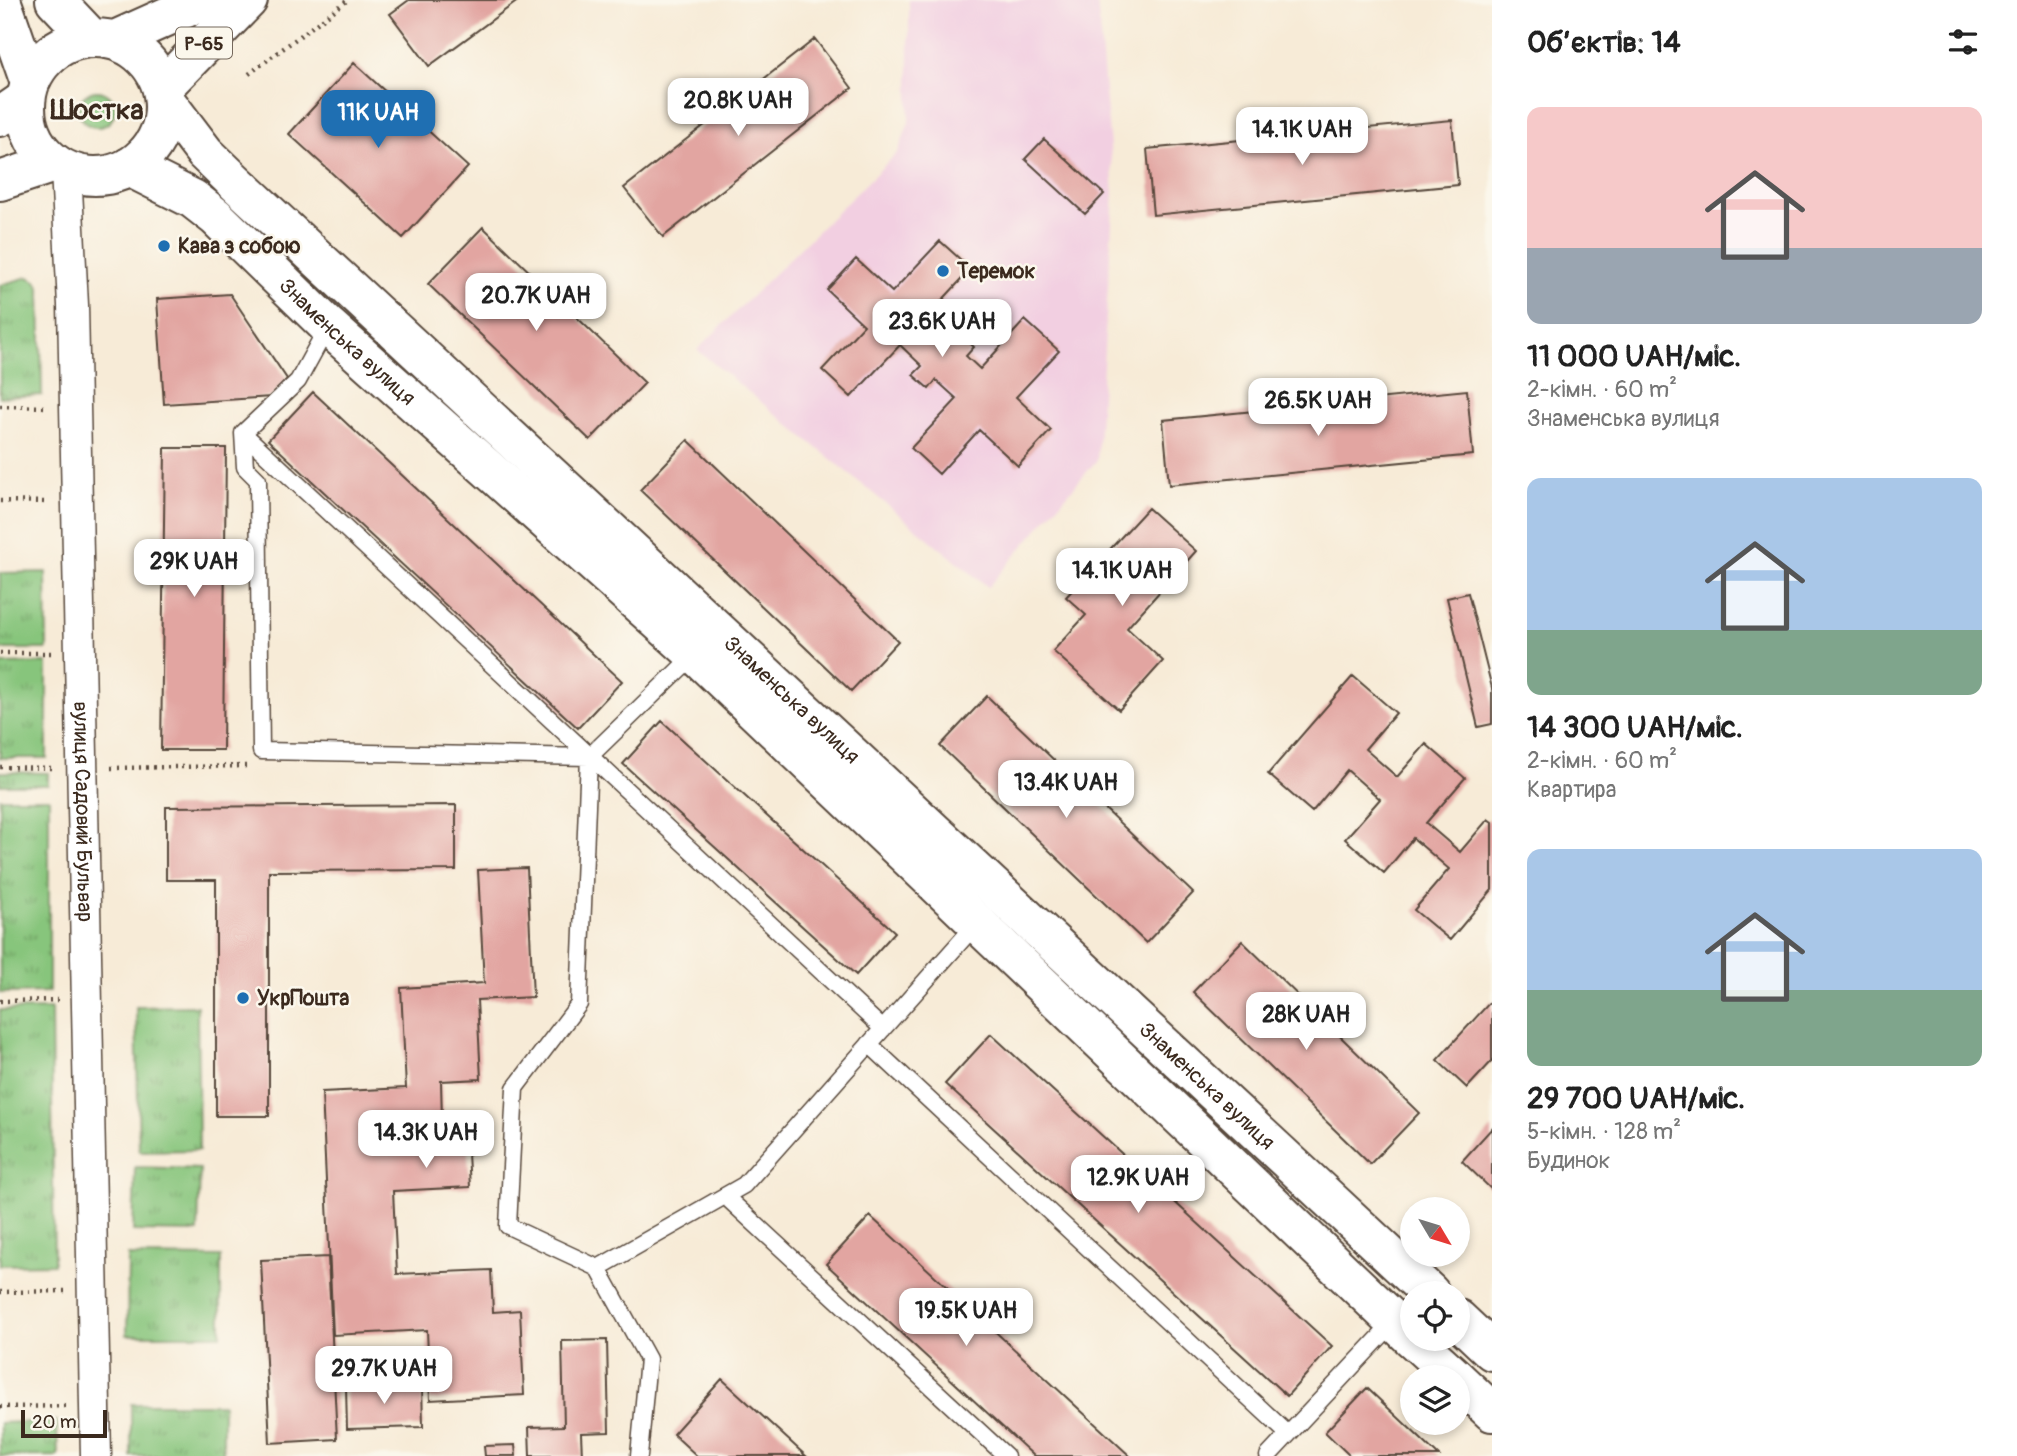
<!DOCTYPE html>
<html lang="uk">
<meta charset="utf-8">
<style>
:root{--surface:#fff;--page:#f2f2f2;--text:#222;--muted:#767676;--accent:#1f6fb2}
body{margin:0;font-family:Pangolin,sans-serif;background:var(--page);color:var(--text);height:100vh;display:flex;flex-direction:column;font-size:26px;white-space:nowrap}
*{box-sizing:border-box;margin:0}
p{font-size:23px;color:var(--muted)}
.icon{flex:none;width:38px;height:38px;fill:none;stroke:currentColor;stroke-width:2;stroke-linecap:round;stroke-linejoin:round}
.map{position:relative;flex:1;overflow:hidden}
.panel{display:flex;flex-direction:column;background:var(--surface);width:525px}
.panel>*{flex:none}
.needle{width:46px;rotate:128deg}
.buttons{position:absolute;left:1400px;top:1197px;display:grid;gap:14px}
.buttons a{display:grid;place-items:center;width:70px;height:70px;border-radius:50%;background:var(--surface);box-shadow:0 4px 10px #0003;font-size:35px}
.scale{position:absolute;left:21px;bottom:18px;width:86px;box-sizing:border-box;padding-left:7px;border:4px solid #3b2a1e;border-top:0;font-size:19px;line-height:24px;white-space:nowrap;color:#3b2a1e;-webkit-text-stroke:5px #fbf7ec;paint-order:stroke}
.price{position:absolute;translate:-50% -60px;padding:0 16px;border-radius:14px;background:#fff;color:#222;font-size:23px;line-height:46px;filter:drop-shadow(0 2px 4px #0008)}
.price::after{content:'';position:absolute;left:50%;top:42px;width:21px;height:16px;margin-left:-10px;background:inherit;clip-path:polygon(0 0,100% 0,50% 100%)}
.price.current{background:var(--accent);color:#fff}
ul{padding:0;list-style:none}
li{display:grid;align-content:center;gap:14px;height:371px;padding:0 35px}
li span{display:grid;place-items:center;height:217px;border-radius:14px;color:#555}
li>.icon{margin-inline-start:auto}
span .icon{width:126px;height:126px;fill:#fffc;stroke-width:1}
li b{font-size:30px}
h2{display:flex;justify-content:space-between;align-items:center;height:84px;padding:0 35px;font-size:30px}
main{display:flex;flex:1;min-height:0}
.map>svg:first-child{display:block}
</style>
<main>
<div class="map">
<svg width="1492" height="1456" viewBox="0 0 1492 1456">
<defs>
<pattern id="grass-tufts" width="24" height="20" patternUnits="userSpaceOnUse" patternTransform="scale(1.75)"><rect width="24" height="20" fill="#87c57b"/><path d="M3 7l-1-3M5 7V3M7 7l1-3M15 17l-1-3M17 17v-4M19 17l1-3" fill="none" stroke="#70a064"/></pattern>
</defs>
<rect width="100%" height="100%" fill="#fbf7ec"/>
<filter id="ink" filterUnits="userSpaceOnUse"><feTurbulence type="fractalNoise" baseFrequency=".0143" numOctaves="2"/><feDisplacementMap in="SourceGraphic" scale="14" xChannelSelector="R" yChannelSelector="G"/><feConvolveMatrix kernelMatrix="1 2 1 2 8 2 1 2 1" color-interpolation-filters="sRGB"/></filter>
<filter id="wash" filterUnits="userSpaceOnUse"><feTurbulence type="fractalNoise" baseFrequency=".00686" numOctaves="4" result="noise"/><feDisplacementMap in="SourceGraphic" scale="28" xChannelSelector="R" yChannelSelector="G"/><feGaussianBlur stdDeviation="1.57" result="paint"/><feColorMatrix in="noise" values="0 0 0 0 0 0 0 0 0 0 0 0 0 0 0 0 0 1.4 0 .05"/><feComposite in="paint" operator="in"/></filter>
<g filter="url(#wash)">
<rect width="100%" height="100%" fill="#f7ebd7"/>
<path fill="#f2cfe1" d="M909,0H1097L1114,192L1097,460L988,587L697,350L898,152L909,122Z"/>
<path fill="url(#grass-tufts)" stroke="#61784c" stroke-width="2" d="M79 109a18 18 0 1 1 36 0a18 18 0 1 1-36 0Z
M28,277L36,281L40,288L42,395L0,397V285Z
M46,572L47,649H0V573Z
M47,663V758H0V664Z
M0,772L48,773V785H0Z
M0,798H49V992L0,993Z
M197,1006L199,1150L139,1151L136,1007Z
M51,1009L54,1264L0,1265V1010Z
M135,1167L200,1169L198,1232L133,1231Z
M128,1256L221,1257V1335H127Z
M131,1404H223V1456H131Z
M57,1421L58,1456H0V1423Z"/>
<g id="blocks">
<path fill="#e2a5a1" d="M409,0H519L429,66L390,14Z
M815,39L852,88L663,237L624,188Z
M354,63L468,167L403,238L289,134Z
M1452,120L1458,185L1153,215L1147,149Z
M1044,139L1104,194L1085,214L1025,159Z
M483,227L645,383L590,440L428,284Z
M940,241L971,269L924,320L939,334L949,323L974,347L966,356L980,369L1025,320L1059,351L1016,397L1051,430L1018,466L979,430L939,474L911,448L957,399L936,380L929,389L913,375L922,366L900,345L851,397L822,370L864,325L827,290L856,259L892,292Z
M230,294L287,379L271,397L164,404L157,299Z
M1467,390L1473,455L1169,485L1163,420Z
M313,392L622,681L578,728L268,440Z
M688,440L898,641L851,691L640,490Z
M165,448H226L223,750H161Z
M1148,508L1196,551L1127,628L1163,661L1119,710L1053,651L1086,615L1066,597Z
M1468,593L1492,688V724L1478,727L1447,598Z
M1353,676L1396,713L1365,749L1397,777L1426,744L1465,778L1426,823L1460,852L1488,819L1492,822V890L1450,940L1414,910L1449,869L1413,838L1384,873L1345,839L1380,799L1347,770L1312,812L1268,774Z
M987,696L1193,893L1146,943L940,746Z
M662,721L895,932L856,975L623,764Z
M456,805V870L269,871V1116H216V880H166V807Z
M527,868L533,997L477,1000L481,1079L441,1081L442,1121L466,1120L470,1187L393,1191L397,1274L491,1270L493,1312L520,1310L524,1395L430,1400L427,1330L333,1335L322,1092L406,1088L401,988L484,983L478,870Z
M1242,941L1419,1113L1370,1164L1193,992Z
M1492,1000V1061L1467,1088L1437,1060Z
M991,1034L1332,1346L1287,1396L945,1084Z
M1492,1128V1190L1462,1161Z
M870,1216L1130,1456H1034L826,1264Z
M328,1257L337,1439L270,1443L261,1260Z
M607,1340L609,1432L581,1433L582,1456H530L529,1427L564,1426L562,1341Z
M722,1379L806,1456H697L673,1434Z
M422,1384L423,1427L347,1429L346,1386Z
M1367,1388L1439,1456H1350L1325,1432Z
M515,1445L516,1456H485L484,1446Z"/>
</g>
</g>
<g filter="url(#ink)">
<use href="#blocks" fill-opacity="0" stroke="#57473a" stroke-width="2"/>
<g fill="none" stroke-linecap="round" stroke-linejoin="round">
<defs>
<path id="lane" d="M328,326L298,381L243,433L245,467L258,480L261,751L589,757
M243,433L883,1029
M869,1044L1288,1434
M725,1196L1006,1456
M598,1268L508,1226L515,1088L579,1004L589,757L695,654
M639,1456L648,1359L598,1268L744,1185L977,923
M1268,1456L1394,1322"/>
<g id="street">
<path id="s1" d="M66,170L73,305L96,1456"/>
</g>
<g id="secondary">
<path id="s2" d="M164,99L205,153L234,181L1430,1293"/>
<path d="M0,117L26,99"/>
<path id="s3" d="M129,167L193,199L216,217L328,326L695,654L1412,1338"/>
<path d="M0,181L54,163"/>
<path d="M1458,1319L1492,1351"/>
<path d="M1413,1339L1455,1377"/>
<path d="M1458,1380L1492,1412"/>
</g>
<path id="primary" d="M1,0L30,83
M55,0L91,38
M26 107a69 69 0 1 1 138 0a69 69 0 1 1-138 0Z
M115,40L204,0
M162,88L248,0"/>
</defs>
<use href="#lane" stroke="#57473a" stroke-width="19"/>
<use href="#street" stroke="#57473a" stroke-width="33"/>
<use href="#secondary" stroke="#57473a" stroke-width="42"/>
<use href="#primary" stroke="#57473a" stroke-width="42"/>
<path stroke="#57473a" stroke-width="4.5" stroke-dasharray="2 5" stroke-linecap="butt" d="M249,74L348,0
M0,406L48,407
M0,501L48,502
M0,653H52
M0,767L53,768
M111,768L246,766
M0,1001L59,1000
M0,1292L66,1291
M0,1407L69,1406"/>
<use href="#lane" stroke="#fff" stroke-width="16"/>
<use href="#street" stroke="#fff" stroke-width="30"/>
<use href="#secondary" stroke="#fff" stroke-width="38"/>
<use href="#primary" stroke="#fff" stroke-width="38"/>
</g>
</g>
<g fill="#1f6fb2" stroke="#fbf7ec" stroke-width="2.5">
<circle cx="164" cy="246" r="7"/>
<circle cx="943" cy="271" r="7"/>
<circle cx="243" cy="998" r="7"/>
</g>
<g text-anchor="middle" stroke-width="5" stroke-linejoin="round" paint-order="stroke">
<rect fill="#fbf7ec" stroke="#75685c" stroke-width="2" x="176" y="27.5" width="56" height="31" rx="5"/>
<g font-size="19" font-weight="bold" fill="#3b2a1e">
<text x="204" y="50">Р-65</text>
</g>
<g font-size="21" font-weight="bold" fill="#3b2a1e" stroke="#fbf7ec" text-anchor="start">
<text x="178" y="253">Кава з собою</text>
<text x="957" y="278">Теремок</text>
<text x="257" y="1005">УкрПошта</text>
</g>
<g font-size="21" fill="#3b2a1e" stroke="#fbf7ec">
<text dy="7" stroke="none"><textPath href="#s3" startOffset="282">Знаменська вулиця</textPath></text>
<text dy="7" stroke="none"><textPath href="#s2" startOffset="870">Знаменська вулиця</textPath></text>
<text dy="7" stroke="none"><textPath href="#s1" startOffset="642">вулиця Садовий Бульвар</textPath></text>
<text dy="7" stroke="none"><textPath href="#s2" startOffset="1437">Знаменська вулиця</textPath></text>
</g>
<g font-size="28" font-weight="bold" fill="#3b2a1e" stroke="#fbf7ec">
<text x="97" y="119">Шостка</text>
</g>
</g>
</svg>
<div class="buttons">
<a><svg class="needle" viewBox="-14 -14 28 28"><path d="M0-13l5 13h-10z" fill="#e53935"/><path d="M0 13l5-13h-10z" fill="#767676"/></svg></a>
<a><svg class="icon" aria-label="locate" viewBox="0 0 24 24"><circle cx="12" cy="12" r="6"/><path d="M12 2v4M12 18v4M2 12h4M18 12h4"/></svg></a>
<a><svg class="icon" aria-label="layers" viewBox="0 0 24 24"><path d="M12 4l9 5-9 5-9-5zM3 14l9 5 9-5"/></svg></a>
</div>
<div class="scale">20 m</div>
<b class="price" style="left:738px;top:138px">20.8K UAH</b>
<b class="price current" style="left:378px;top:150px">11K UAH</b>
<b class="price" style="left:1302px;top:167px">14.1K UAH</b>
<b class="price" style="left:536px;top:333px">20.7K UAH</b>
<b class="price" style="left:942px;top:359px">23.6K UAH</b>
<b class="price" style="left:1318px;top:438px">26.5K UAH</b>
<b class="price" style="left:194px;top:599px">29K UAH</b>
<b class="price" style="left:1122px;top:608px">14.1K UAH</b>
<b class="price" style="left:1066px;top:820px">13.4K UAH</b>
<b class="price" style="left:1306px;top:1052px">28K UAH</b>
<b class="price" style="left:426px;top:1170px">14.3K UAH</b>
<b class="price" style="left:1138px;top:1215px">12.9K UAH</b>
<b class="price" style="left:966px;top:1348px">19.5K UAH</b>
<b class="price" style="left:384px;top:1406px">29.7K UAH</b>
</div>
<section class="panel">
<h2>Об’єктів: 14<svg class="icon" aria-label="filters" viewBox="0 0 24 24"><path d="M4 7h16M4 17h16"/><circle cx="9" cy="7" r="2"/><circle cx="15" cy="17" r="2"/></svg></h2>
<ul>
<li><span style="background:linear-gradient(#f6c9c9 65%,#9aa5b1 0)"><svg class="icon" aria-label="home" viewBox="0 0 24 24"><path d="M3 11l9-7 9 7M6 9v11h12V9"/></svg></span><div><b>11 000 UAH/міс.</b><p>2-кімн. · 60 m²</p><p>Знаменська вулиця</p></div></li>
<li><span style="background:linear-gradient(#a9c7e8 70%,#7fa58c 0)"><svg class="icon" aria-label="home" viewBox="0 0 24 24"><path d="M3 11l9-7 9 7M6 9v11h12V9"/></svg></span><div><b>14 300 UAH/міс.</b><p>2-кімн. · 60 m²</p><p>Квартира</p></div></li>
<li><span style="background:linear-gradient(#a9c7e8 65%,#7fa58c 0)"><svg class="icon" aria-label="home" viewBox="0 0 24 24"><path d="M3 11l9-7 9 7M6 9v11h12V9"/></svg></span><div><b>29 700 UAH/міс.</b><p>5-кімн. · 128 m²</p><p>Будинок</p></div></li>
</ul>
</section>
</main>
